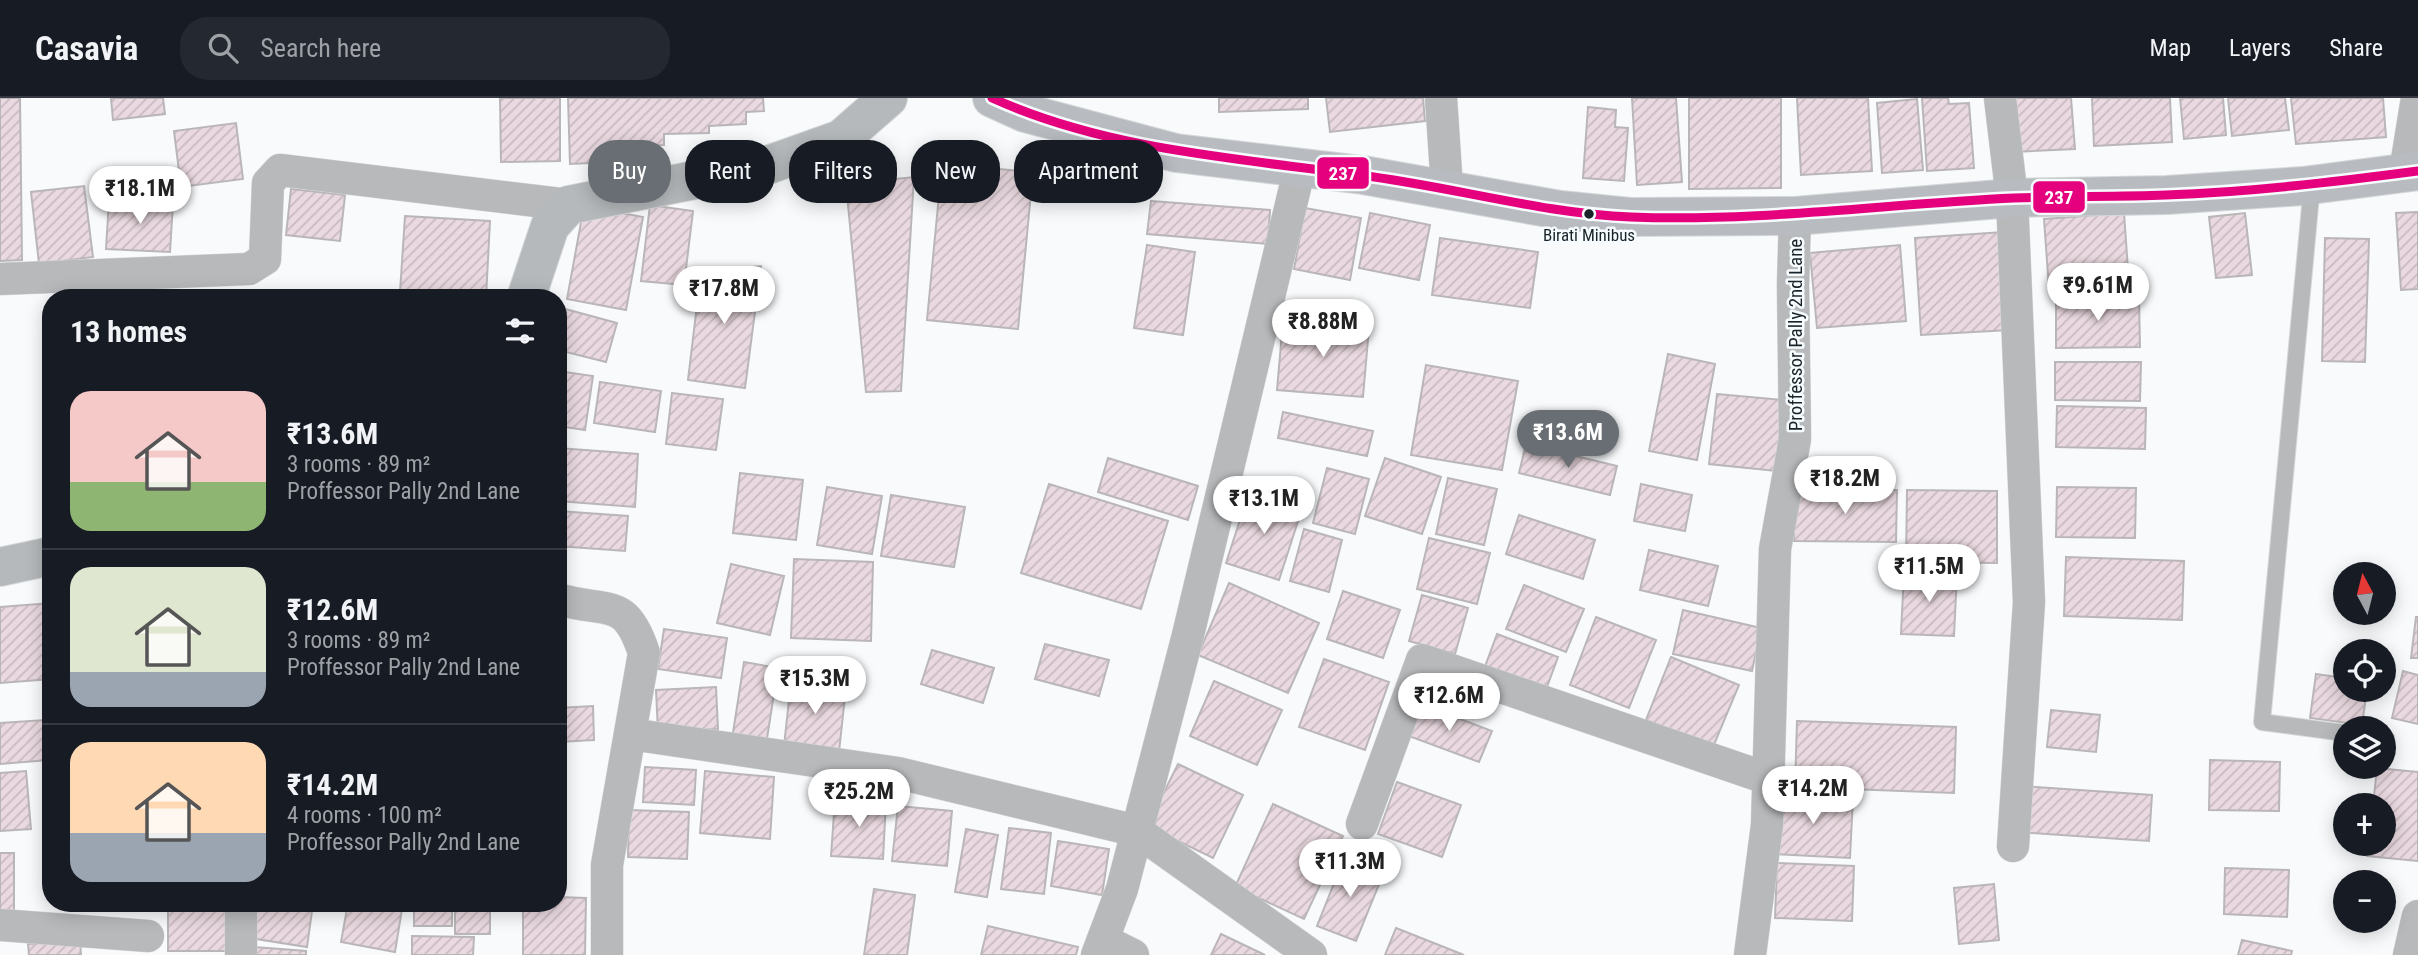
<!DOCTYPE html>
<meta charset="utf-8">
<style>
:root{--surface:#171b24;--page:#242831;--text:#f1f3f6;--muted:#9ea1a6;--line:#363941;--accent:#686e73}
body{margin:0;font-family:"Roboto Condensed",sans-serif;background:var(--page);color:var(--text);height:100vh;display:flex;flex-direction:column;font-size:26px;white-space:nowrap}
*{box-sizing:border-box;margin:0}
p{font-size:23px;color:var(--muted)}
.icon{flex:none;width:38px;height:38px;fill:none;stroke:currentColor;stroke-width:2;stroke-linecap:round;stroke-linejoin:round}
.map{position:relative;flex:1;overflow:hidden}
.drawer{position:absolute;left:42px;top:191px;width:525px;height:623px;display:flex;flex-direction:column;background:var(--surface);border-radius:28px;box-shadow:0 4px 18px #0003}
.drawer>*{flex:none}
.top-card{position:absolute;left:588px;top:42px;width:665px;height:63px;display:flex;gap:14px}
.needle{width:46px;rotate:353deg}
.buttons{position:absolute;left:2333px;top:464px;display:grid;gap:14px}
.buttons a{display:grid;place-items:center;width:63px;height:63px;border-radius:50%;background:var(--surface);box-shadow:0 4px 18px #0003;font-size:35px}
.price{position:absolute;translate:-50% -60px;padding:0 16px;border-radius:24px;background:#fff;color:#222;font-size:23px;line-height:46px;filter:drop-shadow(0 2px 4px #0008)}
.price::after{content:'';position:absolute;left:50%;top:42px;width:21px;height:16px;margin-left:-10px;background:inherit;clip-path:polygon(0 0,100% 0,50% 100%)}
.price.on{background:var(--accent);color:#fff}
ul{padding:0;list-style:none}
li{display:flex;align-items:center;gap:21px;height:175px;padding:0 28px}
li+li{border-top:2px solid var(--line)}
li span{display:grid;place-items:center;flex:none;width:196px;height:140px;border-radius:21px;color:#555}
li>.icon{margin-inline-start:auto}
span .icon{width:84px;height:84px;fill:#fffc;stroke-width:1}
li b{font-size:30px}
h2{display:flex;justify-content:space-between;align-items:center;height:84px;padding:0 28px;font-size:30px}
.chip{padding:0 24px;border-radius:28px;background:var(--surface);box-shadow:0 4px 18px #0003;font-size:24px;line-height:63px}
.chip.on{background:var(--accent);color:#fff}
header{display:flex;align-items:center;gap:42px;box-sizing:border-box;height:98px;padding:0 35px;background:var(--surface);border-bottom:2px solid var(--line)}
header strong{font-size:33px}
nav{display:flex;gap:38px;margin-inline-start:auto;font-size:24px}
.search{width:490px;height:63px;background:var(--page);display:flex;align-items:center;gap:18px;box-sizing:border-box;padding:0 24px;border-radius:28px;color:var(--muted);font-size:26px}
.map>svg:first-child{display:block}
</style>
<header>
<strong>Casavia</strong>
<div class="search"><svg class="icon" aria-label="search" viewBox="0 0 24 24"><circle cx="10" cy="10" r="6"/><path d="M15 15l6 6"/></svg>Search here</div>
<nav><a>Map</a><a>Layers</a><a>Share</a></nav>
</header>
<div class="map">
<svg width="2418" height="857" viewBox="0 0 2418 857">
<defs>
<pattern id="building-hatch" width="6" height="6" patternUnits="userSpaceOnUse" patternTransform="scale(1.75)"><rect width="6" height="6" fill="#ead9e0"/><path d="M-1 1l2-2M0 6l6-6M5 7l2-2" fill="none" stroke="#c8bac0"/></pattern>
</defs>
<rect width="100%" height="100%" fill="#f8fafc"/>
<path fill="url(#building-hatch)" stroke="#bab6b8" stroke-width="2" d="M0,0H20L22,162L0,163Z
M111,0H163L165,16L113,22Z
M500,0H560V63L501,64Z
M568,0H763L764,13L746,14V26L709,28V35L664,36V47L611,49L612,64L570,66Z
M1219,0H1308V11L1219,14Z
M1326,0H1423L1425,23L1330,34Z
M1632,0H1676L1682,84L1637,87Z
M1689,0H1781V90L1689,91Z
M1797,0H1868L1872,73L1801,77Z
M1922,0H1948L1949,6L1969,5L1974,70L1927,73Z
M2010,0H2071L2075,51L2014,54Z
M2092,0H2170L2172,44L2094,48Z
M2180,0H2223L2226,37L2184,41Z
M2228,0H2285L2289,32L2232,38Z
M2291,0H2383L2386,39L2296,46Z
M1917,1L1923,72L1882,75L1877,5Z
M1588,9L1616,12L1615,29L1628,30L1624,83L1583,80Z
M236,25L243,81L181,89L174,33Z
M942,66L1033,74L1018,231L927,222Z
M914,79L901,293L866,294L846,86Z
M84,88L93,159L39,166L31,94Z
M291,91L345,97L340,143L286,137Z
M109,102L173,105L170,154L106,151Z
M1151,103L1270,112L1268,146L1147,136Z
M650,107L693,113L684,187L641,183Z
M584,108L643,119L626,212L567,201Z
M1305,110L1361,120L1350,182L1294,171Z
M2418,114V191L2401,192L2396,115Z
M1370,115L1430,127L1419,182L1359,170Z
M2124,115L2129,186L2049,191L2044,121Z
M2245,115L2252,177L2216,180L2209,119Z
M405,118L490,123L486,200L400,194Z
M2003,134L2009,232L1921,237L1915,140Z
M1440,140L1538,154L1530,210L1432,197Z
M2325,140L2369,141L2365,264L2322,263Z
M1147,147L1195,154L1183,237L1134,230Z
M1900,147L1906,223L1817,230L1810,155Z
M761,168L745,290L688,282L701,174Z
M2139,200L2140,249L2056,250V201Z
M558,209L617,225L606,264L558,252Z
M1283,223L1369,230L1363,299L1277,292Z
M1668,256L1715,266L1697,362L1649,353Z
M2055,264H2141L2140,303L2055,302Z
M1426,267L1518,283L1502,372L1411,357Z
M558,273L593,278L585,332L558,328Z
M600,284L661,293L655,334L594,325Z
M672,295L723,301L716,352L666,346Z
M1717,296L1783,302L1776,373L1709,366Z
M2057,308L2146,310L2145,351L2056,349Z
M1283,314L1373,333L1367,358L1278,340Z
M1526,346L1617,368L1610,397L1519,375Z
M558,350L638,356L635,409L558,403Z
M1108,360L1198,388L1188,422L1098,394Z
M1385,360L1441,379L1422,436L1365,418Z
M1327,370L1369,381L1355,436L1313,425Z
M740,375L803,382L796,442L733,435Z
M1448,380L1497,391L1484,447L1436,436Z
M1049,386L1168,423L1141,511L1021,475Z
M1641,386L1692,397L1685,433L1634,423Z
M827,389L882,398L872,456L817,447Z
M2057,389L2136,390L2135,440L2056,439Z
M1794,392H1897L1896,444L1794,443Z
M1907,392L1997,393V465L1906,464Z
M1249,394L1302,411L1279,482L1226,465Z
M891,397L965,409L954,469L881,458Z
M558,413L628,418L625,453L558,448Z
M1519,417L1595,442L1583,481L1506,456Z
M1304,431L1342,442L1329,494L1290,483Z
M1429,440L1490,455L1477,506L1417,491Z
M1649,452L1718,468L1708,508L1640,492Z
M2066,459L2184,463L2182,522L2064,518Z
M794,461L873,464L871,543L791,540Z
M731,466L784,478L770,537L717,525Z
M1904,474L1957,476L1954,538L1901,536Z
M1229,485L1319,525L1288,595L1198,557Z
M1524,487L1584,511L1566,554L1506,531Z
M1343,493L1400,512L1383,560L1327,541Z
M1422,497L1468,510L1455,556L1409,543Z
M51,505V581L0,585V509Z
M1683,512L1761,530L1752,573L1673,556Z
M1596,519L1656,542L1629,610L1570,587Z
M2416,519H2418V560H2411Z
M664,531L727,540L721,580L658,571Z
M1497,536L1558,559L1544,597L1483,574Z
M1045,546L1109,562L1099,598L1035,581Z
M932,552L994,570L983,605L921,586Z
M1671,559L1739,587L1713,649L1646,622Z
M1324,561L1389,584L1365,652L1299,629Z
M744,564L778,570L766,647L732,641Z
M2403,573L2418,577V626L2392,620Z
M2316,576L2345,580V592H2367L2362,627L2310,620Z
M791,583L846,589L839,654L784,648Z
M1214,583L1282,612L1257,667L1190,638Z
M716,589L718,631L658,634L656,592Z
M1418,605L1492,633L1479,664L1406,637Z
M593,608L594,642L558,644V610Z
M2051,612L2100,617L2096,654L2047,649Z
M45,622L48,662L0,666V625Z
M1797,623L1956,629L1954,695L1795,689Z
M2210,662L2280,664L2279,713L2209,712Z
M1178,666L1243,697L1213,760L1147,728Z
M645,669L696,672L694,707L643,704Z
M2377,670L2418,674V763L2367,758L2368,746H2384V707H2373Z
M26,673L31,731L0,733V675Z
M705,673L774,679L770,741L700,735Z
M1397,684L1461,707L1442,759L1378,736Z
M2020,688L2152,697L2149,743L2017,734Z
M1776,697L1853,700L1850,760L1774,756Z
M835,701L886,704L883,761L831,758Z
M1273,706L1343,738L1304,821L1235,789Z
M898,708L952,713L947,768L892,763Z
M629,712L689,714L687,761L628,759Z
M1009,730L1051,735L1044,796L1001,791Z
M966,731L998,737L987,799L955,794Z
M1058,743L1109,751L1102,797L1051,788Z
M0,755H14V815H0Z
M1345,758L1384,774L1356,843L1317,828Z
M1777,765L1854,768L1852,823L1775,820Z
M2225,770L2289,772L2287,819L2224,816Z
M1994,786L1999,842L1959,846L1954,790Z
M874,791L915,797L907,857H864Z
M558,799L586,800L585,857H523V805H558Z
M168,805H235V853H168Z
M256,805L313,806L307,849L250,840Z
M348,805H403L395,854L341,844Z
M414,805H452V828H414Z
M455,805H490V836H455Z
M988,828L1078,849L1076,857H981Z
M1396,830L1464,857H1385Z
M1221,836L1265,857H1211Z
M412,838L474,839L473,857H412Z
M80,842L81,857H29L28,846Z
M2242,842L2292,853L2291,857H2238Z
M253,849L306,853V857H252Z"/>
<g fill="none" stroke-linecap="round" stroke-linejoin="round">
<defs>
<path id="lane" d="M2312,87L2262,624L2345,635
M2384,640H2386"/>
<path id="street" d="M1441,0L1447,90
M2000,0L2012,100L2029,504L2013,748
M2405,74L2417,0
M0,181L249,171L265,161L268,85L280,72L569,107
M558,501C608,516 625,497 644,555L607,767V857
M630,636L898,675L1137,733L1311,857
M1362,726L1422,562L1769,681
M0,827L148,838
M1103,842L1133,857
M241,857V805
M1097,857L1122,791L1188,537L1300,69
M1750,857L1767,727L1775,451L1795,341L1793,187L1795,118
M2409,857L2418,818"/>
<path id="secondary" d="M526,200L550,128L569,107L765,68L841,41L888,0
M0,469L51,458"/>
<path id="primary" d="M992,0L1025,15L1176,55L1363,77L1560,112L1630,119L1795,118L2012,100L2167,97L2303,88L2418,73"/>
</defs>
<use href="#lane" stroke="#d5d8d9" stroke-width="18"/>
<use href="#street" stroke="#d5d8d9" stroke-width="33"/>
<use href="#secondary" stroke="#d5d8d9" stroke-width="40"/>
<use href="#primary" stroke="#d5d8d9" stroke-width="40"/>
<use href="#lane" stroke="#b7b9bb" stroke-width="16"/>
<use href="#street" stroke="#b7b9bb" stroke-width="32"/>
<use href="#secondary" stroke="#b5b9bb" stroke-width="38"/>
<use href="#primary" stroke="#b8bcc0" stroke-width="38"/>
<defs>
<path id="bus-1" d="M992,0C1107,52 1235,60 1359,77C1450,88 1539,115 1631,119C1759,124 1886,106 2014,100C2064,98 2115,99 2166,97C2250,94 2334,84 2418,73"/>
</defs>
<use href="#bus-1" stroke="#f6fbfe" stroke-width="14"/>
<use href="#bus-1" stroke="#e5007d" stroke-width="9"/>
</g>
<circle fill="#1a2329" stroke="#f6fbfe" stroke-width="2.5" cx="1589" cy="116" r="6"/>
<g text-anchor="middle" stroke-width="5" stroke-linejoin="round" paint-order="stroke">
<g font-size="17" fill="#1a2329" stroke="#f6fbfe">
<text x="1589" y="143">Birati Minibus</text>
</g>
<g font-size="19" fill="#1a2329" stroke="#f6fbfe">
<text transform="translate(1795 237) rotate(-90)" y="7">Proffessor Pally 2nd Lane</text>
</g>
</g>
<g stroke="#f6fbfe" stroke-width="2.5">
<rect x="1316" y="58" width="54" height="34" rx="7" fill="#e5007d"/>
<rect x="2032" y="82" width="54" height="34" rx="7" fill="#e5007d"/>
</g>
<g font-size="19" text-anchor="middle" font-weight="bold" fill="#fff">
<text x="1343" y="82">237</text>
<text x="2059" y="106">237</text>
</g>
</svg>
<div class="buttons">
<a><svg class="needle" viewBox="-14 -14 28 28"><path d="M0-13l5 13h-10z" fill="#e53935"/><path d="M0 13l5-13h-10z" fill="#9ea1a6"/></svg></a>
<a><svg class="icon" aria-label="locate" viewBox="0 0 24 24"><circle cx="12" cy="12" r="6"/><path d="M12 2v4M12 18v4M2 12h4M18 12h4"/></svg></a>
<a><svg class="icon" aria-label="layers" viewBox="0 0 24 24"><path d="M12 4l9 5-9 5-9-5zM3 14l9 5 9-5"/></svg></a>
<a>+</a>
<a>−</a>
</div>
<b class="price" style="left:140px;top:128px">₹18.1M</b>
<b class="price" style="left:2098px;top:225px">₹9.61M</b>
<b class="price" style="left:724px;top:228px">₹17.8M</b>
<b class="price" style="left:1323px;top:261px">₹8.88M</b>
<b class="price on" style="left:1568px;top:372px">₹13.6M</b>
<b class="price" style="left:1845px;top:418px">₹18.2M</b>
<b class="price" style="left:1264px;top:438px">₹13.1M</b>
<b class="price" style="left:1929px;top:506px">₹11.5M</b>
<b class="price" style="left:815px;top:618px">₹15.3M</b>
<b class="price" style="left:1449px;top:635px">₹12.6M</b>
<b class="price" style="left:1813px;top:728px">₹14.2M</b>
<b class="price" style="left:859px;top:731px">₹25.2M</b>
<b class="price" style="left:1350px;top:801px">₹11.3M</b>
<div class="top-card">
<a class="chip on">Buy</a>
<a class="chip">Rent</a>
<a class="chip">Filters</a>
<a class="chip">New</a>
<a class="chip">Apartment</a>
</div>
<section class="drawer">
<h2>13 homes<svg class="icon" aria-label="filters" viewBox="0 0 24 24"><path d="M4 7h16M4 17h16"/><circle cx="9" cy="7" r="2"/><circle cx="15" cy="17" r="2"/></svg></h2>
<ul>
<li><span style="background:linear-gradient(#f6c9c9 65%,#8fb573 0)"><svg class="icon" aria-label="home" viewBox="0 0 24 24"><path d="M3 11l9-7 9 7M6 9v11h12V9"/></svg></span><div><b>₹13.6M</b><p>3 rooms · 89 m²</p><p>Proffessor Pally 2nd Lane</p></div></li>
<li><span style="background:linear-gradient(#dfe7d0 75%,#9aa5b1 0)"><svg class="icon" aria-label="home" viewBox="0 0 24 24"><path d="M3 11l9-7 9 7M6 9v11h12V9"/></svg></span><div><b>₹12.6M</b><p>3 rooms · 89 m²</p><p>Proffessor Pally 2nd Lane</p></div></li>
<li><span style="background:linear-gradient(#ffd9b3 65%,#9aa5b1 0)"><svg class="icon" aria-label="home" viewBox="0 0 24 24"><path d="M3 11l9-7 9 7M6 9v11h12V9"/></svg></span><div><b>₹14.2M</b><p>4 rooms · 100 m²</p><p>Proffessor Pally 2nd Lane</p></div></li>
</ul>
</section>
</div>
